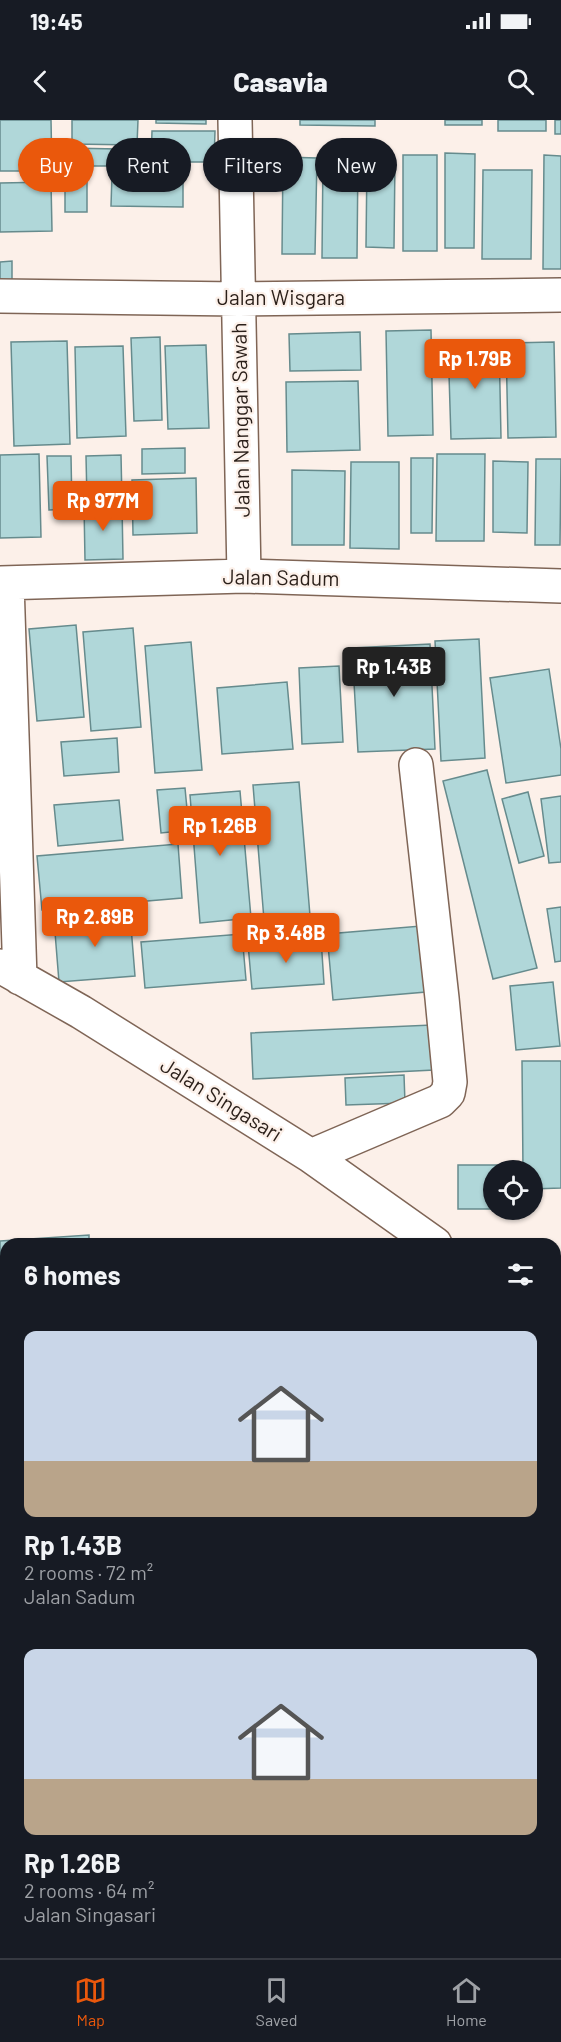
<!DOCTYPE html>
<meta charset="utf-8">
<style>
:root{--surface:#171b24;--page:#20242c;--text:#f1f3f6;--muted:#9ea1a6;--line:#363941;--accent:#ea580c}
body{margin:0;font-family:Barlow,sans-serif;background:var(--page);color:var(--text);height:100vh;display:flex;flex-direction:column;font-size:22px;white-space:nowrap}
*{box-sizing:border-box;margin:0}
p{font-size:20px;color:var(--muted)}
.icon{flex:none;width:33px;height:33px;fill:none;stroke:currentColor;stroke-width:2;stroke-linecap:round;stroke-linejoin:round}
.map{position:relative;flex:1;overflow:hidden}
.panel{position:absolute;left:0px;top:1118px;width:561px;height:722px;display:flex;flex-direction:column;background:var(--surface);border-radius:18px 18px 0 0;box-shadow:0 2px 4px #0004}
.panel>*{flex:none}
.banner{position:absolute;left:18px;top:18px;width:525px;height:54px;display:flex;gap:12px}
.fabs{position:absolute;left:483px;top:1040px;display:grid;gap:12px}
.fabs a{display:grid;place-items:center;width:60px;height:60px;border-radius:50%;background:var(--surface);box-shadow:0 2px 4px #0004;font-size:30px}
.price{position:absolute;translate:-50% -51px;padding:0 14px;border-radius:6px;background:var(--accent);color:#fff;font-size:20px;line-height:39px;filter:drop-shadow(0 2px 3px #0008)}
.price::after{content:'';position:absolute;left:50%;top:36px;width:18px;height:14px;margin-left:-9px;background:inherit;clip-path:polygon(0 0,100% 0,50% 100%)}
.price.current{background:#222;color:#fff}
ul{padding:0;list-style:none}
li{display:grid;align-content:center;gap:12px;height:318px;padding:0 24px}
li span{display:grid;place-items:center;height:186px;border-radius:12px;color:#555}
li>.icon{margin-inline-start:auto}
span .icon{width:108px;height:108px;fill:#fffc;stroke-width:1}
li b{font-size:26px}
h2{display:flex;justify-content:space-between;align-items:center;height:72px;padding:0 24px;font-size:26px}
.pill{padding:0 21px;border-radius:27px;background:var(--surface);box-shadow:0 2px 4px #0004;font-size:21px;line-height:54px}
.pill.current{background:var(--accent);color:#fff}
.status{display:flex;justify-content:space-between;align-items:center;height:42px;padding:0 30px;background:var(--surface);direction:ltr}
.status svg{height:16px;fill:currentColor}
header{display:flex;justify-content:space-between;align-items:center;height:78px;padding:0 24px;background:var(--surface);font-size:27px;font-weight:800}
.dock{display:flex;justify-content:space-around;align-items:center;height:84px;border-top:2px solid var(--line);background:var(--surface);font-size:16px;color:var(--muted)}
.dock a{display:grid;justify-items:center;gap:3px}
.dock .current{color:var(--accent)}
.map>svg:first-child{display:block}
</style>
<div class="status"><b>19:45</b><svg viewBox="0 0 49 12"><path d="M0 12V9h3v3zM5 12V6h3v6zM10 12V3h3v9zM15 12V0h3v12zM26 1h20v11H26zM47 4h2v5h-2z"/></svg></div>
<header><svg class="icon" aria-label="back" viewBox="0 0 24 24"><path d="M15 5l-7 7 7 7"/></svg>Casavia<svg class="icon" aria-label="search" viewBox="0 0 24 24"><circle cx="10" cy="10" r="6"/><path d="M15 15l6 6"/></svg></header>
<div class="map">
<svg width="561" height="1838" viewBox="0 0 561 1838">
<rect width="100%" height="100%" fill="#fcf0e9"/>
<path fill="#b0d7d9" stroke="#668b8d" stroke-width="1.5" d="M0,0H51L52,51H0Z
M72,0H138L137,25L72,24Z
M156,0H206V4L156,3Z
M300,0H375V6L300,5Z
M445,0H482V5H445Z
M498,0H546V11H498Z
M555,0H561V14H555Z
M152,11H215L214,42H151Z
M67,28L118,29V46H67Z
M445,33L475,34L474,128H445Z
M403,35H437V131H403Z
M544,35L561,36V149H543Z
M323,36H358L357,138H322Z
M283,37L317,38L315,134H282Z
M367,39H395L394,128L366,127Z
M483,50H532L531,139H482Z
M112,54H183V87L111,86Z
M65,61H87V92H65Z
M51,62L52,111L0,112V63Z
M12,141V164H0V142Z
M431,210L433,315L388,316L386,211Z
M360,212L361,250L290,251L289,214Z
M160,217L162,300L134,301L131,218Z
M67,221L70,324L14,326L11,222Z
M499,221L501,318L451,319L448,222Z
M554,222L556,317L508,318L506,223Z
M206,225L209,308L168,309L165,226Z
M123,226L126,316L77,318L75,227Z
M358,261L360,330L287,332L286,262Z
M185,328V353L142,354V329Z
M39,334L41,417L0,418V335Z
M437,334H485L484,421H436Z
M121,335L122,381H87L86,336Z
M47,336H71L72,389L49,390Z
M411,338H433L432,413H411Z
M536,339H561L560,425H535Z
M493,341L528,342L527,413L493,412Z
M351,342H399V429L350,428Z
M292,350L345,351L344,425H292Z
M196,358L197,413L133,415L132,360Z
M84,385H122L123,439L85,440Z
M76,505L84,597L37,601L29,509Z
M133,508L141,607L91,611L83,512Z
M479,519L485,638L441,641L435,521Z
M191,522L202,650L155,653L145,526Z
M430,524L435,629L358,632L352,528Z
M339,546L343,622L302,624L299,548Z
M549,549L561,629V655L506,663L490,558Z
M287,562L293,629L222,634L217,568Z
M117,618L119,652L64,656L61,622Z
M487,650L537,848L493,859L443,661Z
M299,662L311,808L265,812L253,665Z
M185,668L189,710L161,713L157,670Z
M240,671L251,798L200,803L190,675Z
M528,672L544,736L519,743L502,679Z
M561,676V742L549,743L541,679Z
M119,680L123,720L58,726L54,685Z
M178,724L182,778L42,790L37,736Z
M561,787V841L555,842L547,789Z
M130,794L135,856L59,862L54,800Z
M421,806L426,872L333,880L327,814Z
M242,814L246,860L145,868L141,822Z
M321,818L324,864L252,869L248,824Z
M553,862L560,926L516,930L510,866Z
M432,905L434,950L253,959L251,913Z
M522,941H561V1068L532,1069V1050H523Z
M404,955L405,983L346,985L345,958Z
M458,1045H502L503,1050H494V1089H500H458Z
M89,1115V1124H6V1170H0V1121Z
M6,1205V1252L0,1254V1207Z
M6,1266V1316L0,1317V1268Z
M6,1330V1349L2,1331Z
M555,1348L561,1349V1408H555Z
M6,1382V1405L1,1383Z
M555,1416H561V1467H555Z
M6,1420V1449L0,1450V1421Z
M6,1453V1485L0,1454Z
M555,1482H557L555,1518Z
M555,1555H557L561,1622L555,1623Z
M555,1632H561V1708H555Z
M6,1661V1729H0V1662Z
M6,1748V1794H0V1749Z
M555,1776H561V1825H558Z
M46,1833V1838H0V1835Z
M147,1833H204L207,1838H150Z
M446,1833H507L508,1838H448Z
M515,1833H552L554,1838H516Z"/>
<g fill="none" stroke-linecap="round" stroke-linejoin="round">
<defs>
<path id="minor" d="M235,0L244,456
M0,176L239,179L561,175
M0,463L244,456L561,466
M7,463L20,858
M0,846L81,892L311,1036L435,1124
M311,1036L440,981L448,973L450,962L442,878L416,645
M2,1179H6
M555,1208L561,1212
M555,1327H561
M555,1762L561,1761
M412,1838L415,1833"/>
</defs>
<use href="#minor" stroke="#7f6556" stroke-width="36"/>
<use href="#minor" stroke="#fff" stroke-width="33"/>
</g>
<g text-anchor="middle" stroke-width="4.5" stroke-linejoin="round" paint-order="stroke">
<g font-size="21" fill="#2a1f19" stroke="#fcf0e9">
<text x="281" y="185">Jalan Wisgara</text>
<text transform="translate(241 300) rotate(-91)" y="7">Jalan Nanggar Sawah</text>
<text transform="translate(281 458) rotate(1)" y="7">Jalan Sadum</text>
<text transform="translate(221 980) rotate(32)" y="7">Jalan Singasari</text>
</g>
</g>
</svg>
<div class="fabs">
<a><svg class="icon" aria-label="locate" viewBox="0 0 24 24"><circle cx="12" cy="12" r="6"/><path d="M12 2v4M12 18v4M2 12h4M18 12h4"/></svg></a>
</div>
<b class="price" style="left:475px;top:270px">Rp 1.79B</b>
<b class="price" style="left:103px;top:412px">Rp 977M</b>
<b class="price current" style="left:394px;top:578px">Rp 1.43B</b>
<b class="price" style="left:220px;top:737px">Rp 1.26B</b>
<b class="price" style="left:95px;top:828px">Rp 2.89B</b>
<b class="price" style="left:286px;top:844px">Rp 3.48B</b>
<div class="banner">
<a class="pill current">Buy</a>
<a class="pill">Rent</a>
<a class="pill">Filters</a>
<a class="pill">New</a>
</div>
<section class="panel">
<h2>6 homes<svg class="icon" aria-label="filters" viewBox="0 0 24 24"><path d="M4 7h16M4 17h16"/><circle cx="9" cy="7" r="2"/><circle cx="15" cy="17" r="2"/></svg></h2>
<ul>
<li><span style="background:linear-gradient(#c9d6e8 70%,#b9a48a 0)"><svg class="icon" aria-label="home" viewBox="0 0 24 24"><path d="M3 11l9-7 9 7M6 9v11h12V9"/></svg></span><div><b>Rp 1.43B</b><p>2 rooms · 72 m²</p><p>Jalan Sadum</p></div></li>
<li><span style="background:linear-gradient(#c9d6e8 70%,#b9a48a 0)"><svg class="icon" aria-label="home" viewBox="0 0 24 24"><path d="M3 11l9-7 9 7M6 9v11h12V9"/></svg></span><div><b>Rp 1.26B</b><p>2 rooms · 64 m²</p><p>Jalan Singasari</p></div></li>
</ul>
</section>
</div>
<nav class="dock">
<a class="current"><svg class="icon" aria-label="map" viewBox="0 0 24 24"><path d="M3 6l6-2 6 2 6-2v14l-6 2-6-2-6 2zM9 4v14M15 6v14"/></svg>Map</a>
<a><svg class="icon" aria-label="saved" viewBox="0 0 24 24"><path d="M7 4h10v16l-5-4-5 4z"/></svg>Saved</a>
<a><svg class="icon" aria-label="home" viewBox="0 0 24 24"><path d="M3 11l9-7 9 7M6 9v11h12V9"/></svg>Home</a>
</nav>
